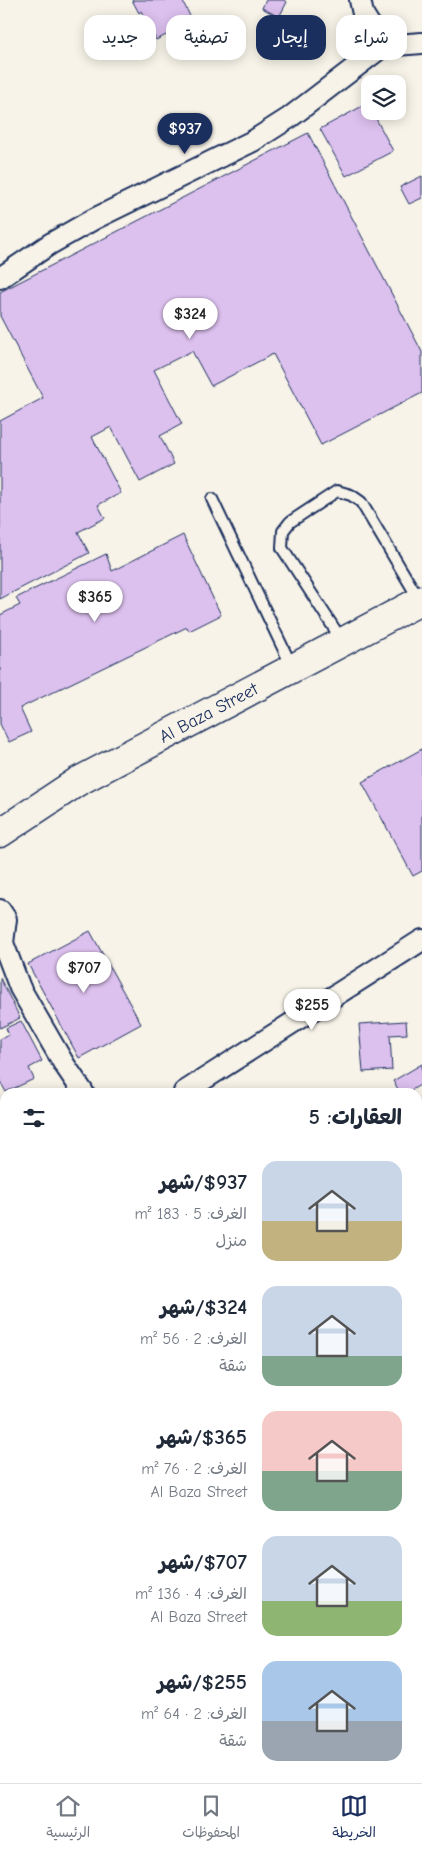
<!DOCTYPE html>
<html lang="ar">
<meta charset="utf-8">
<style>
:root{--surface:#fff;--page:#f2f2f3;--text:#1f2937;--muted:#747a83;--line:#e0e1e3;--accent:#1b2f5e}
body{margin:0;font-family:"Comic Neue","Playpen Sans Arabic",sans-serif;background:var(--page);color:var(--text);direction:rtl;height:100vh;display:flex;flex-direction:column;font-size:19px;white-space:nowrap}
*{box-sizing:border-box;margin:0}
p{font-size:16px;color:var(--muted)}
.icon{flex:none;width:28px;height:28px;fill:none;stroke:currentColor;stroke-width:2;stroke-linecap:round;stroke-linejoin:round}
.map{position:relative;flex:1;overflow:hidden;direction:ltr}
.panel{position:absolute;left:0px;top:1088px;width:422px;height:696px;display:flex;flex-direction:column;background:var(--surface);border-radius:15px 15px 0 0;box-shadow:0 2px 12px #0003;direction:rtl}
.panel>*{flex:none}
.hud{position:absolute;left:15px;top:15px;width:392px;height:45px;direction:rtl;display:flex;gap:10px}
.tools{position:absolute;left:361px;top:75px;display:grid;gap:10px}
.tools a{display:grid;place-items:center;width:45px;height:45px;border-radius:10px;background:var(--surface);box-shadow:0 2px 12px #0003;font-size:25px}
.price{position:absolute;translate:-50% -42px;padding:0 11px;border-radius:18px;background:#fff;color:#222;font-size:16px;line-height:32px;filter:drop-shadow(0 1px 2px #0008)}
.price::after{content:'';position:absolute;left:50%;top:30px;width:15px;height:11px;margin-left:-8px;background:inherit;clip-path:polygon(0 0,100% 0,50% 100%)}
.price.current{background:var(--accent);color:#fff}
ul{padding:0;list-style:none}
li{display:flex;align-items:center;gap:15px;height:125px;padding:0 20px}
li span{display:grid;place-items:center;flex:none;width:140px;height:100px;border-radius:15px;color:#555}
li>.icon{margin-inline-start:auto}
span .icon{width:60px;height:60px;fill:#fffc;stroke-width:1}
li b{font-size:21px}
h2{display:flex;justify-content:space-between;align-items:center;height:60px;padding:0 20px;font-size:21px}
.chip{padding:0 18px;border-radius:15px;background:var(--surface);box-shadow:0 2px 12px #0003;font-size:18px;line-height:45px}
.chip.current{background:var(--accent);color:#fff}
.dock{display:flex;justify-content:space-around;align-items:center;height:70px;border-top:1px solid var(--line);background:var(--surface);font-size:14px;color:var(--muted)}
.dock a{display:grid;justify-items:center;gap:2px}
.dock .current{color:var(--accent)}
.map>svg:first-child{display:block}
</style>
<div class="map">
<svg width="422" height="1783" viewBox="0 0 422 1783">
<rect width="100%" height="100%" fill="#f7f3e8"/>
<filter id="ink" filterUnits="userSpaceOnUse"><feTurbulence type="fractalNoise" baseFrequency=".02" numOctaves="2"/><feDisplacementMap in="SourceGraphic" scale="10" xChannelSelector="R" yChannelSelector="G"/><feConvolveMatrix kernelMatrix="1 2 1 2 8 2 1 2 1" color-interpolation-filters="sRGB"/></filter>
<g filter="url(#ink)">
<path fill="#dcc0ee" stroke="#1b2f5e" d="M132,0H182L193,22L156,40L141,11L139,13Z
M266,0H283L287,2L279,17L262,8Z
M368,103L370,111H372L393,151L346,176L320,129Z
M308,133L422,352V393L321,445L273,354L211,386L192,351L154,370L182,424L160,436L174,464L140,482L111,427L92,437L121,493L98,505L105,518L78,532L89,553L0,599V421L43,398L0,316V292Z
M422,176V198L409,204L400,187Z
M183,535L221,615L189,631L187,627L20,708L31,732L9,742L0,724V615L20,605L16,598L106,554L112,571Z
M422,749V871L413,876L362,782Z
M90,931L141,1024L79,1058L28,964Z
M0,978L20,1018L0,1028Z
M21,1021L42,1061L29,1068L34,1079L6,1092L0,1081V1039L9,1035L6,1028Z
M406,1021L407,1034L390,1035L392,1070L363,1072L359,1024Z
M422,1064V1084L408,1092H400L393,1081Z
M5,1173V1242L0,1244V1175Z
M5,1262V1312L0,1304V1265Z
M5,1465V1562L0,1563V1468Z
M0,1578L3,1581V1592H5V1606L0,1607Z
M418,1676H422V1730H418Z"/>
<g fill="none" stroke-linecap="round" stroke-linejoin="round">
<defs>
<path id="lane" d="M212,499L292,667
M343,642L282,548L283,531L290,522L337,491L351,495L361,502L420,601"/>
<path id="street" d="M360,0L363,14L383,46
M0,278L50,244L94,219L253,141L289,118L383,46L422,43
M0,910L6,919L3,943L20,988L64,1064L83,1092
M184,1092L422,940
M0,1146L5,1143
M0,1409L5,1406
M418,1646H422"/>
<g id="primary">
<path id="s1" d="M0,833L77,782L422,600"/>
</g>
</defs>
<use href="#lane" stroke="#1b2f5e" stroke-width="14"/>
<use href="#street" stroke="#1b2f5e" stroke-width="24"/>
<use href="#primary" stroke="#1b2f5e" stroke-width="31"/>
<use href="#lane" stroke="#f7f3e8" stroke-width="10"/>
<use href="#street" stroke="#f7f3e8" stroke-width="20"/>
<use href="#primary" stroke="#f7f3e8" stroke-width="28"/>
</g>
</g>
<g text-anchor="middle" stroke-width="4" stroke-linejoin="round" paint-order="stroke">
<g font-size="18" fill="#1b2f5e" stroke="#f7f3e8">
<text dy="6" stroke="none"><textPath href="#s1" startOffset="241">Al Baza Street</textPath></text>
</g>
</g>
</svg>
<div class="tools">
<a><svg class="icon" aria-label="layers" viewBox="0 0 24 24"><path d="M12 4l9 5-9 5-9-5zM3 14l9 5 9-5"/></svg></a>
</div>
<b class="price current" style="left:185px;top:155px">$937</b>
<b class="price" style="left:190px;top:340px">$324</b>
<b class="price" style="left:95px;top:623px">$365</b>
<b class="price" style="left:84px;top:994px">$707</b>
<b class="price" style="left:312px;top:1031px">$255</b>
<div class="hud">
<a class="chip">شراء</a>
<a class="chip current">إيجار</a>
<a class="chip">تصفية</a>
<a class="chip">جديد</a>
</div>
<section class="panel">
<h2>العقارات: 5<svg class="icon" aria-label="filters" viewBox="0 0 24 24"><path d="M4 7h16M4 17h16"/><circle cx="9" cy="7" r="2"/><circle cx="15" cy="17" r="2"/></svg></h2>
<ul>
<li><span style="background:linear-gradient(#c9d6e8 60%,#c2b280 0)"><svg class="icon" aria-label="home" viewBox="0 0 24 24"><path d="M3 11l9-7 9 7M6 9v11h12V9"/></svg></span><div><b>$937/شهر</b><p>الغرف: 5 · 183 m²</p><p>منزل</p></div></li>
<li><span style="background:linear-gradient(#c9d6e8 70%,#7fa58c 0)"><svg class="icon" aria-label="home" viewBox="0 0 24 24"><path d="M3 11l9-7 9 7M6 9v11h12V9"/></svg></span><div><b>$324/شهر</b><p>الغرف: 2 · 56 m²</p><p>شقة</p></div></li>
<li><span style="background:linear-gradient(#f6c9c9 60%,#7fa58c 0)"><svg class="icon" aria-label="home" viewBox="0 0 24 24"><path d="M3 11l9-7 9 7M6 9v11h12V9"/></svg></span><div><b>$365/شهر</b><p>الغرف: 2 · 76 m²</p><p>Al Baza Street</p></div></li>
<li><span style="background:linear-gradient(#c9d6e8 65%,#8fb573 0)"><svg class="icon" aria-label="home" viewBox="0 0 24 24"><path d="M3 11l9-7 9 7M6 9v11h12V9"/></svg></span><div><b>$707/شهر</b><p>الغرف: 4 · 136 m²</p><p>Al Baza Street</p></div></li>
<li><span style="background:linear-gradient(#a9c7e8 60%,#9aa5b1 0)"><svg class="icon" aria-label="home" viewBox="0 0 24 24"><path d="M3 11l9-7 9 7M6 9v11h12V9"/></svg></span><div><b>$255/شهر</b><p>الغرف: 2 · 64 m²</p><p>شقة</p></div></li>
</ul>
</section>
</div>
<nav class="dock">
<a class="current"><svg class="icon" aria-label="map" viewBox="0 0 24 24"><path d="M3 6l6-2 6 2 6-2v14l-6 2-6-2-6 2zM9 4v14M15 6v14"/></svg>الخريطة</a>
<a><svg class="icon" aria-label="saved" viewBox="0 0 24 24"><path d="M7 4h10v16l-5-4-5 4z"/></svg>المحفوظات</a>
<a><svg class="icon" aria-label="home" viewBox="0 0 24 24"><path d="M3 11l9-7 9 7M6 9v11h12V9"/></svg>الرئيسية</a>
</nav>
